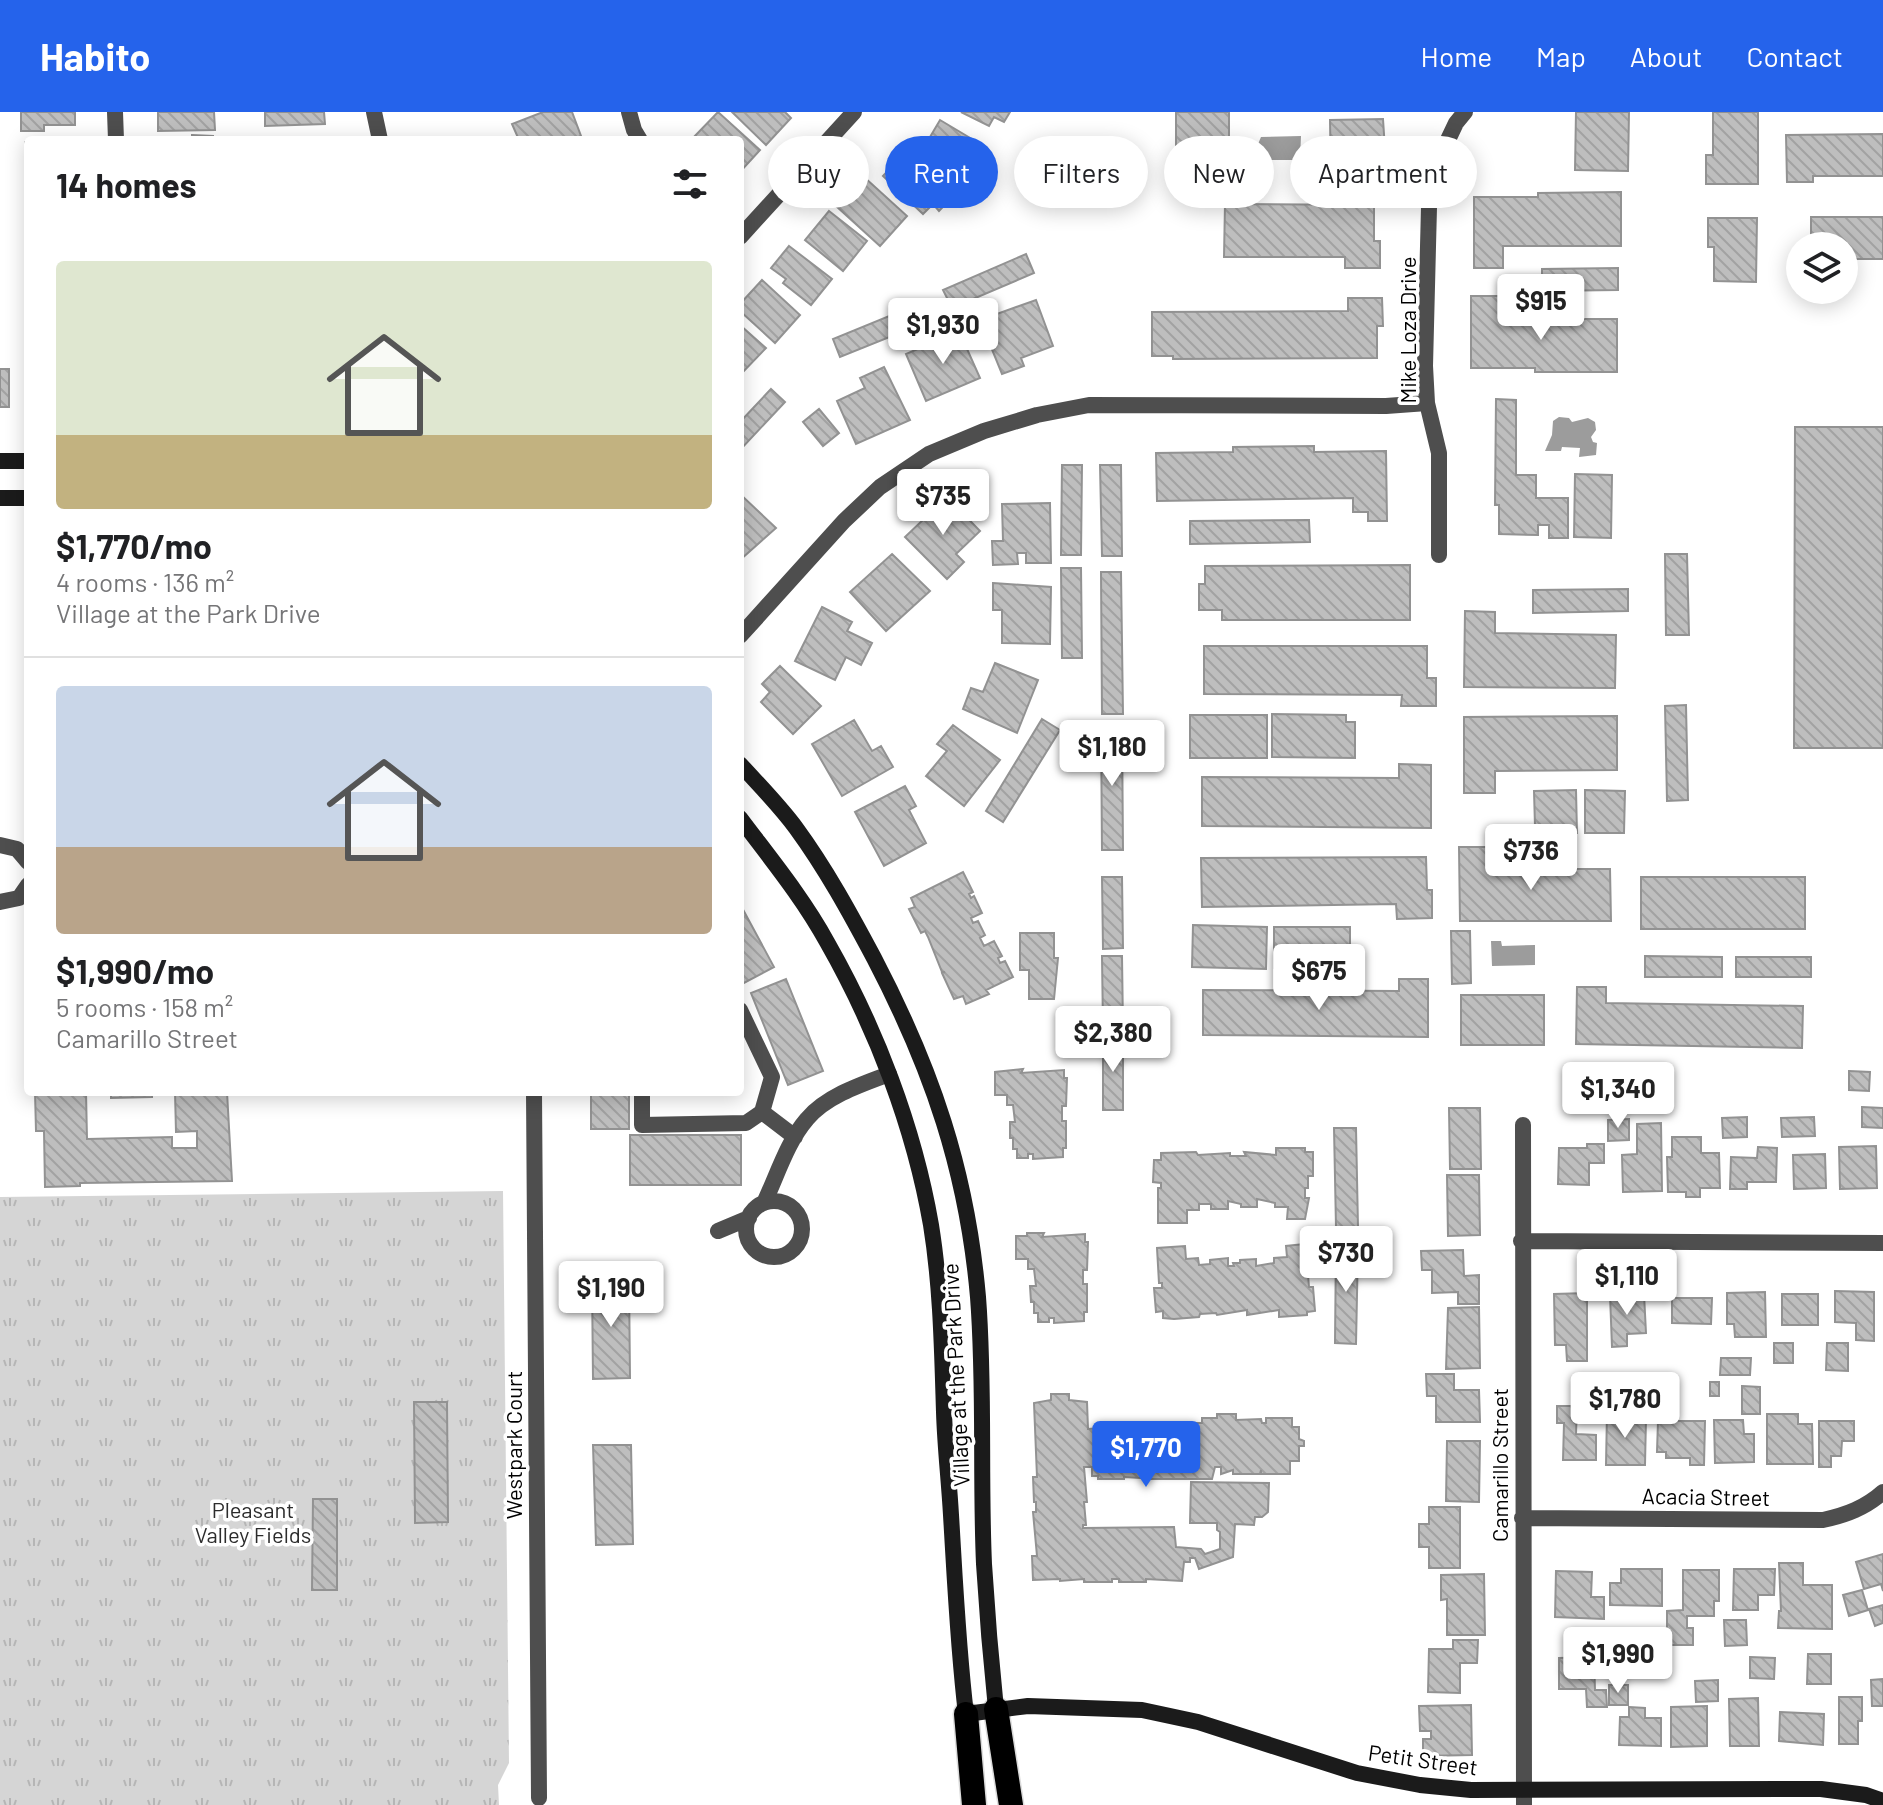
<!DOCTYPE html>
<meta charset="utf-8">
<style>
:root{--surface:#fff;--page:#f2f2f2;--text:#202124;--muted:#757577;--line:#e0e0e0;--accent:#2563eb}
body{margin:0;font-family:Barlow,sans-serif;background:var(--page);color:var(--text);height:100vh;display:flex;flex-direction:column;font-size:30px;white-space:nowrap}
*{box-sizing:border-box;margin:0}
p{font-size:26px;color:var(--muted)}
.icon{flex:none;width:44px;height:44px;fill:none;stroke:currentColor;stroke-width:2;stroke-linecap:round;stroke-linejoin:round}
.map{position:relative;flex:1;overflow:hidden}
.sheet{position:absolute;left:24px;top:24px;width:720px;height:960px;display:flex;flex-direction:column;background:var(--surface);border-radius:8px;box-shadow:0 4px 20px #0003}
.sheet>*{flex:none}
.hud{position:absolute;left:768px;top:24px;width:760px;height:72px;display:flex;gap:16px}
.tools{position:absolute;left:1786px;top:120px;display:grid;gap:16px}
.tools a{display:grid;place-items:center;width:72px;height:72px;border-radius:50%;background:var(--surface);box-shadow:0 4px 20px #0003;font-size:40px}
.price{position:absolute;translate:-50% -68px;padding:0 18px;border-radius:8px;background:#fff;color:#222;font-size:26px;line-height:52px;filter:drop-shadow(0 2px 4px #0008)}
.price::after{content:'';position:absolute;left:50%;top:48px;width:24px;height:18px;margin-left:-12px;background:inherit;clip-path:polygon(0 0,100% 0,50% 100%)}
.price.on{background:var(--accent);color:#fff}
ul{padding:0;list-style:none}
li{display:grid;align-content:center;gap:16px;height:424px;padding:0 32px}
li+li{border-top:2px solid var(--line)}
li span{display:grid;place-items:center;height:248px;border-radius:8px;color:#555}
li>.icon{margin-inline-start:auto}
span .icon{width:144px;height:144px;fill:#fffc;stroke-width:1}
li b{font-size:34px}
h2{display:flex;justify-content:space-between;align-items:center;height:96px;padding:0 32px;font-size:34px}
.tag{padding:0 28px;border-radius:36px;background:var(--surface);box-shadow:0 4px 20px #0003;font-size:28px;line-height:72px}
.tag.on{background:var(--accent);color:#fff}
header{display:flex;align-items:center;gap:48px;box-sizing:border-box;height:112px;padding:0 40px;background:var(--accent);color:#fff}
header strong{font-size:38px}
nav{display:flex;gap:44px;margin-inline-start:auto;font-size:28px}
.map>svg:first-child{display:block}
</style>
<header>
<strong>Habito</strong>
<nav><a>Home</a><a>Map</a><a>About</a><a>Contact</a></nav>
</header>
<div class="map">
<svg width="1883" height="1693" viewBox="0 0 1883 1693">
<defs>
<pattern id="park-tufts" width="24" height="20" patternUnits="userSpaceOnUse" patternTransform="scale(2)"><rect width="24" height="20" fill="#d5d5d5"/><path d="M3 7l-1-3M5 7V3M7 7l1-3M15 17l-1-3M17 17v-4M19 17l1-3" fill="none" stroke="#b5b5b5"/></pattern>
<pattern id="building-back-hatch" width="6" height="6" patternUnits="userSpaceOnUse" patternTransform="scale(2)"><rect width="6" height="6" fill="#bebebe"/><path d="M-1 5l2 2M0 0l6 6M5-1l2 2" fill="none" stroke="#a2a2a2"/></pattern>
</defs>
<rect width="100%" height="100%" fill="#fff"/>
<path fill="url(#park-tufts)" d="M503,1079L509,1651L498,1673L499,1693H0V1085Z"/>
<path fill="#9c9c9c" d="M1301,24L1300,48H1260L1255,39L1261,25Z
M1559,305L1569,306L1572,310L1588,306L1595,310L1596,318L1591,325L1593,330L1597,331L1596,343L1579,345L1580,336L1562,335L1561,339H1545L1552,323L1553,309Z
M1491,829H1501L1502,834L1535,833V853L1492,854Z"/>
<path fill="url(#building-back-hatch)" stroke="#929292" stroke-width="2" d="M21,0H75V13H44V19H21Z
M158,0H214L215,18L158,19Z
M265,0H324L325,12L265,14Z
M543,0H572L581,24L571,28H519L512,12Z
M718,0L760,38L740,60V28H691Z
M732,0H785L791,6L766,33Z
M961,0H1010L1004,10L994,5L989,14Z
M1176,0H1229V62L1176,63Z
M1576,0H1629L1628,59L1575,58Z
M1713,0H1758V72H1706V43H1713Z
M1383,7L1387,68L1331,69L1330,8Z
M940,8L982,33L965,62L923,37Z
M1883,22V64H1813V70H1787L1786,23Z
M192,23L213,24V28H192Z
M25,30H28V67H25Z
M913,43L955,82L939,99L933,92L923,102L883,64L897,49L903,54Z
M864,65L907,104L880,134L837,95Z
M1621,80V134H1503V156H1474V85H1538V81Z
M26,84H28V119H26Z
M1225,92L1374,93V129H1380V156H1345V145H1224Z
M829,99L867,129L843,159L805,128Z
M1811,105H1883V147H1844V134H1811Z
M1708,106H1757L1756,170L1714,169V135H1708Z
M789,134L832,167L811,193L783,171L786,167L771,156Z
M1026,142L1034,161L952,196L943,178Z
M1618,156V178L1542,179V157Z
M762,168L800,203L775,231L740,199V192Z
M1471,184H1499V207H1617V260H1535V256H1471Z
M1348,186H1382L1383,214H1377V246L1173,247V244H1152V200L1348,199Z
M1036,188L1053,234L1021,246L1024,254L1002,262L980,208Z
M899,200L907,218L840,245L833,227Z
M740,213L766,236L740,263Z
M959,219L980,266L926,289L906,242Z
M884,255L910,308L856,332L837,289L865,276L860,266Z
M0,257H9V295H0Z
M771,277L785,290L740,338V310Z
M1496,287L1516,288V363H1536V386H1568V426H1549V413H1538V423L1499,422V393H1495Z
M819,297L839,321L823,334L803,310Z
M1795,315H1883V636H1794Z
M1314,334V340L1386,339L1387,409H1368V400H1353V386L1157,389L1156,341L1233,340V335Z
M1062,353H1082L1081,443H1061Z
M1100,353H1121L1122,444H1102Z
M1575,362L1612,363L1611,426L1574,425Z
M740,382L776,416L740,448Z
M947,385L980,419L956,442L964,450L947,467L905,425Z
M1050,391L1051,451H1026V441H1017L1018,452L993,453L992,429H1003L1002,392Z
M1309,408L1310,430L1190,432V409Z
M892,442L930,479L886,519L850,480Z
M1665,442H1687L1689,523H1666Z
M1410,453V508H1222V498H1199V472H1205V454Z
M1061,456H1081L1082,546H1062Z
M1101,460H1121L1123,602H1102Z
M993,471L1051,475L1050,532L1002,531V498H993Z
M1628,477V499L1533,501V478Z
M822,495L852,510L847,519L872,531L861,553L846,545L835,568L795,549Z
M1465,499L1495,500V521L1616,523L1615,576L1464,575Z
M1204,534H1427V566H1436V594H1401L1402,583L1204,582Z
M995,551L1038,568L1017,621L963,597L971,576L983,580Z
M780,554L821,594L793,622L761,590L770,580L762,572Z
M1686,593L1688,688L1667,689L1665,594Z
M1272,602L1346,603V610H1355V646L1272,645Z
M1190,603H1267V646H1190Z
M1617,604V658L1495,659V681H1464V605Z
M1042,607L1060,618L1003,710L986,699Z
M854,608L872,639L881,634L893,655L842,684L812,632Z
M953,613L1000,648L964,694L926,664L947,639L937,632Z
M1101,613H1122L1123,738H1102Z
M1399,652L1431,653V716L1202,714V665L1399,666Z
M905,674L916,694L909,698L926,731L884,754L855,700Z
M1576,678L1577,721L1542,722L1541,714H1535L1534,679Z
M1585,678L1625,679L1624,721H1585Z
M1459,735H1487V757H1610L1611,809H1460Z
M1426,745L1427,778H1432V806L1397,807L1396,792L1202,795L1201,746Z
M963,760L973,780L969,782L971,786L974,784L982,801L971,806L973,811L978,809L985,823L980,826L984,834L994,829L1002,844L998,846L1000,851L1005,849L1013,865L986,878L989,882L966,892L963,884L954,887L942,861L945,860H942L928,825L925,819L921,821L909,797L915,795L911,786Z
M1102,765H1122L1123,836L1103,837Z
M1641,765H1805V817H1641Z
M740,792L774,855L740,873Z
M1193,813L1267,815L1266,857L1192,855Z
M1274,815H1350V856H1274Z
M1451,819H1470L1471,871L1452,872Z
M1020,821H1054V846H1058L1054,887H1029V858H1020Z
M1102,844H1122L1123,916H1103Z
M1645,844L1722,845V865H1645Z
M1736,845H1811V865H1736Z
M786,867L823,959L788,973L751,881Z
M1399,867H1428V925L1203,923V878L1399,879Z
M1577,875H1606V891L1803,894L1802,936L1576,932Z
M1461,883H1544V933H1461Z
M1103,926H1123V998H1103Z
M1023,957L1021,961L1064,958V966H1067L1066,994H1062V1009H1066V1036H1063V1045L1033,1047V1042H1028V1046H1017V1037H1013V1026H1010V1010H1015L1013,993H1007V983H995V960Z
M1849,959L1870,960L1869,979L1849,978Z
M35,980H86L87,1027L172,1025V1036H197V1019L176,1020L175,980H227L232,1069L80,1071V1074L45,1075L44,1019H36Z
M111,980H152V985L111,986Z
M591,980H629V1017H591Z
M1862,995L1883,996V1016L1862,1015Z
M1449,996H1480L1481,1057H1450Z
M1747,1005V1025L1723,1026L1722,1006Z
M1814,1005L1815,1024L1782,1025L1781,1006Z
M1629,1007V1028L1608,1029V1008Z
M1661,1011L1662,1079L1623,1080L1622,1043L1637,1042V1012Z
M1334,1016H1356L1358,1115H1336Z
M630,1023H741V1073H630Z
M1672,1025H1701V1041H1719L1720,1076H1700V1085H1686V1080H1668L1667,1045H1672Z
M1587,1032H1604V1051H1589V1073L1558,1072L1559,1036H1587Z
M1876,1034L1877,1076L1840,1077L1839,1035Z
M1758,1035L1777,1036L1776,1070H1747V1077H1730L1731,1045L1757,1046Z
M1276,1036H1305V1040H1313V1064H1308V1076H1305V1086H1309L1305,1107H1287L1288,1095H1275V1091L1257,1087V1095H1241V1092L1228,1089V1097H1211V1092H1199V1098H1187V1111H1158V1076H1161V1071L1153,1070L1154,1048H1161V1041L1196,1040L1198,1043L1230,1041V1044H1246L1244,1040L1276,1043Z
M1825,1042L1826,1076L1794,1077L1793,1043Z
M1447,1063H1479L1480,1123L1448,1124Z
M1346,1117H1357V1132H1346Z
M1027,1121H1044L1042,1125L1085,1122V1130H1088L1087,1158H1083V1172H1087V1200H1084V1209L1054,1211V1206H1049V1210H1038V1201H1034V1190H1031L1030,1174H1036L1034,1157H1028V1147H1016V1124H1027Z
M1304,1132L1308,1153H1304L1305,1163H1308L1309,1175H1313L1315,1199L1307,1200V1203L1279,1205V1198L1247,1203V1198L1217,1203L1216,1201L1200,1202L1199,1205L1174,1207L1163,1206V1199L1156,1200L1154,1176H1162V1171H1159L1157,1136L1185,1134L1186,1147L1198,1146L1199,1153L1210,1152V1148L1228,1146V1154H1234L1233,1151H1240V1148L1256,1147V1154L1274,1151V1146L1287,1145L1286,1134Z
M1336,1133L1358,1134L1356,1232L1335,1231Z
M1463,1138L1464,1164L1479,1163V1192H1458V1180L1432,1181V1158H1422L1421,1139Z
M629,1167L630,1266L593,1267L592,1168Z
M1835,1179L1874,1180V1229L1856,1228V1211L1835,1210Z
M1765,1180L1766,1225H1735L1734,1212H1727V1181Z
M1587,1181V1249H1567L1566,1233H1555L1554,1182Z
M1644,1182L1646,1221L1627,1222V1234L1612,1235L1610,1183Z
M1782,1182H1818V1213H1782Z
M1672,1186H1712L1711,1212L1672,1211Z
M1479,1195L1480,1256L1446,1257L1448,1196Z
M1774,1231H1793V1251H1774Z
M1827,1231H1848V1259L1826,1258Z
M1721,1246H1751L1750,1263H1720Z
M1426,1262H1454V1278H1479L1480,1310H1436V1284H1427Z
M1710,1270H1719V1284H1710Z
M1742,1274L1760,1275V1302H1742Z
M1634,1279H1653V1299L1634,1300Z
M1051,1282H1069V1288L1087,1290L1088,1317L1124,1314V1316L1140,1315V1317H1149V1312H1187V1314H1192V1311H1202V1306H1217V1302H1236V1308L1261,1307L1262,1311H1266V1306H1292V1315H1299V1327L1304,1329V1334H1299V1349H1290V1362H1261V1358L1260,1362H1233V1358L1221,1362V1355H1215L1212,1367H1151L1150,1363L1140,1364V1366L1124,1365V1367H1098V1364H1092V1355H1084L1087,1390H1084L1086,1413H1083V1416L1174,1415L1176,1435L1201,1437L1205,1442L1220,1437V1420L1217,1418V1411H1190L1191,1370L1269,1371L1268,1400L1262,1405H1255L1254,1413L1235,1412L1233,1445L1199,1457L1195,1446H1190V1450H1184L1182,1469L1146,1467V1470H1119V1467H1112V1470H1084V1467L1060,1469V1467L1033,1468L1032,1444H1037L1033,1400H1036V1390H1034L1033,1365H1037L1034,1291L1051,1288Z
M414,1290H447L448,1410L415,1411Z
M1557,1294H1577L1576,1322L1596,1323V1348H1563L1564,1311H1557Z
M1607,1300L1622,1301V1306H1646L1645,1353H1606Z
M1767,1302H1798V1312H1812L1813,1352H1767Z
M1714,1308H1743L1744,1322H1754V1350L1715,1351Z
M1658,1309H1705L1704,1353H1690V1346H1666V1340H1657Z
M1819,1309H1854V1329H1842L1841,1344H1831V1355H1819Z
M1447,1329H1480L1479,1390L1446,1389Z
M593,1333H631L633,1432L596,1433Z
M313,1387H337V1478H312Z
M1429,1395H1460V1456H1429V1435H1419V1412H1429Z
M1883,1442V1479L1881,1472L1864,1477L1856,1450Z
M1779,1451H1803V1473H1832V1517L1778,1516L1779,1499H1781Z
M1621,1457H1662V1494L1610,1493V1471H1621Z
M1734,1457H1775L1774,1483H1758V1498H1733Z
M1683,1458H1719V1489H1714V1504H1687V1516H1693V1533H1667V1499L1683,1498Z
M1556,1459L1592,1460L1591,1485H1604V1507L1555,1505Z
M1484,1462L1485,1523H1447V1487L1441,1488V1463Z
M1862,1478L1868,1498L1849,1504L1843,1483Z
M1883,1493V1511L1875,1514L1869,1497Z
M1724,1508H1746L1747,1533L1725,1534Z
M1453,1528H1478L1477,1551H1460V1581L1428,1580L1429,1537H1453Z
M1808,1542H1831V1572H1807Z
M1594,1545L1595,1578H1606L1607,1595H1587L1586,1577H1559V1546Z
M1750,1545L1775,1546L1774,1567L1750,1566Z
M1883,1567V1594H1872L1871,1568Z
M1718,1568V1589L1696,1590L1695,1569Z
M1609,1573H1628V1593H1609Z
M1839,1585H1862V1609H1858V1632H1839Z
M1758,1586L1759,1634H1730L1729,1587Z
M1471,1593L1472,1643L1423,1644V1627H1431V1619H1420L1419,1594Z
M1707,1594V1634L1671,1635V1595Z
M1629,1595L1645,1596V1606H1661V1634L1619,1633L1620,1605H1629Z
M1780,1600L1824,1602L1823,1633L1779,1629Z"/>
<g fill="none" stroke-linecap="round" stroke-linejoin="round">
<defs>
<path id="highway" d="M996,1597L1011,1693
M966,1602L974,1693"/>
</defs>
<use href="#highway" stroke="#dbdbdb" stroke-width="27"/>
<path stroke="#4e4e4e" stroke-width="16" d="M115,0L116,28
M374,0L380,28
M629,0L634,18L640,28
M740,125L854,0
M1439,443V341L1427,291L1425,254L1429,95L1437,51L1456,11L1465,0
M740,524L844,409L880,375L929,342L984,319L1037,303L1089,293L1386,294L1427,291
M0,733L17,737L28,750
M0,790L19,786L28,773
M740,898L772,965L762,1000
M534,980L539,1686
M642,980V1013L746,1011L762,1000L795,1025
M1523,1013L1524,1693
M746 1117a28 28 0 1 1 56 0a28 28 0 1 1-56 0Z
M764,1091C777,1064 787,1030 807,1007C826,984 862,972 889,962
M718,1119L749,1106
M1521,1129L1883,1131
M1522,1406L1823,1408C1846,1403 1865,1396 1883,1380"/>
<path stroke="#1b1b1b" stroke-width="16" d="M0,349H28
M0,386H28
M740,652C759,673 779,693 796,716C826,757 850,801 874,846C932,957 967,1059 978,1185C985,1274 980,1363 984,1452C987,1501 991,1549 996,1597
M740,706C770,746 803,786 827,830C876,916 914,1015 931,1113C941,1175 942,1237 944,1300C945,1334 949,1368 951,1403C955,1469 958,1536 966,1602L1028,1594L1142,1598L1198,1610L1357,1661L1420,1673L1471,1678L1821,1677L1866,1683L1883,1689"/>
<use href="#highway" stroke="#000" stroke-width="24"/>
</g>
<g text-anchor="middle" stroke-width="7" stroke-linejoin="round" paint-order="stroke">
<g font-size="22" fill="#000" stroke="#fff">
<text transform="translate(1408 218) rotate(-90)" y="8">Mike Loza Drive</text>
<text transform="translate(956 1263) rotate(-93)" y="8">Village at the Park Drive</text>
<text transform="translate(514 1333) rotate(-90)" y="8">Westpark Court</text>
<text transform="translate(1500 1353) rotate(-90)" y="8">Camarillo Street</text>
<text transform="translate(1706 1385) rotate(1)" y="8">Acacia Street</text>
<text transform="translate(1423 1648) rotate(8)" y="8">Petit Street</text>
</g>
<g font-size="22" fill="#2c2c2c" stroke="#fff">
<text x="253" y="1406">Pleasant<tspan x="253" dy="25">Valley Fields</tspan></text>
</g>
</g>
</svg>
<div class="tools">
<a><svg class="icon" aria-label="layers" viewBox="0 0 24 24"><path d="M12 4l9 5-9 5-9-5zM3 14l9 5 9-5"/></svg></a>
</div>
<b class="price" style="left:1541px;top:230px">$915</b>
<b class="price" style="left:943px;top:254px">$1,930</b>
<b class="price" style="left:943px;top:425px">$735</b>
<b class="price" style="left:1112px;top:676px">$1,180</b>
<b class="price" style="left:1531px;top:780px">$736</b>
<b class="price" style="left:1319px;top:900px">$675</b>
<b class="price" style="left:1113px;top:962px">$2,380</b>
<b class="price" style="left:1618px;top:1018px">$1,340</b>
<b class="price" style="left:1346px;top:1182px">$730</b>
<b class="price" style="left:1627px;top:1205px">$1,110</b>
<b class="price" style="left:611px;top:1217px">$1,190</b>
<b class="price" style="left:1625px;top:1328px">$1,780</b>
<b class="price on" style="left:1146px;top:1377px">$1,770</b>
<b class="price" style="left:1618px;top:1583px">$1,990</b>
<div class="hud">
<a class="tag">Buy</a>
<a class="tag on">Rent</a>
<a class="tag">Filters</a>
<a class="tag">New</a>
<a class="tag">Apartment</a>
</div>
<section class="sheet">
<h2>14 homes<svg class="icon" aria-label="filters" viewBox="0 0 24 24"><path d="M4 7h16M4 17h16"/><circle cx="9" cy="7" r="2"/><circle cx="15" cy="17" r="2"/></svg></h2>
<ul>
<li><span style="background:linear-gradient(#dfe7d0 70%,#c2b280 0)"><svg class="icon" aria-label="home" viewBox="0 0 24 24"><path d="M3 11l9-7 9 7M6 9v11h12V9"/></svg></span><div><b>$1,770/mo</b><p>4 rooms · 136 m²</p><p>Village at the Park Drive</p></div></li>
<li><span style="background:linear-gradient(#c9d6e8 65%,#b9a48a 0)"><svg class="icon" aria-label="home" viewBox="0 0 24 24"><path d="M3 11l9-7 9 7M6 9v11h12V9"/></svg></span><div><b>$1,990/mo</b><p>5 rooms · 158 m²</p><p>Camarillo Street</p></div></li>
</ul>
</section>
</div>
